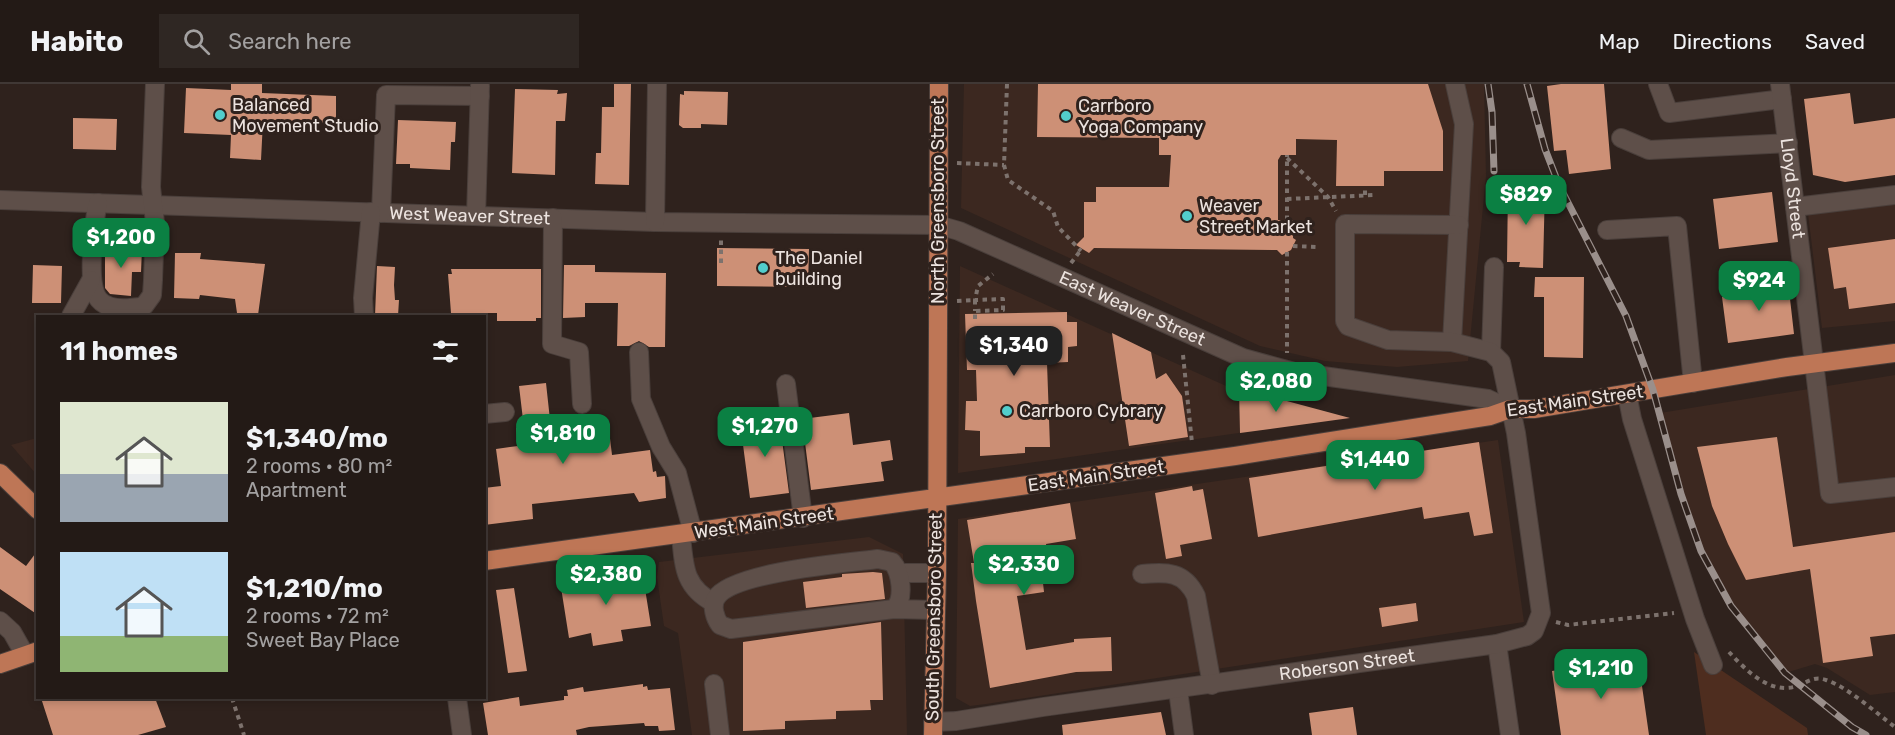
<!DOCTYPE html>
<meta charset="utf-8">
<style>
:root{--surface:#231a16;--page:#2f2723;--text:#f1f3f6;--muted:#a3a1a1;--line:#403835;--accent:#0b8043}
body{margin:0;font-family:Rubik,sans-serif;background:var(--page);color:var(--text);height:100vh;display:flex;flex-direction:column;font-size:22px;white-space:nowrap}
*{box-sizing:border-box;margin:0}
p{font-size:20px;color:var(--muted)}
.icon{flex:none;width:33px;height:33px;fill:none;stroke:currentColor;stroke-width:2;stroke-linecap:round;stroke-linejoin:round}
.map{position:relative;flex:1;overflow:hidden}
.panel{position:absolute;left:36px;top:231px;width:450px;height:384px;display:flex;flex-direction:column;background:var(--surface);border-radius:0px;box-shadow:0 3px 9px #0003,0 0 0 2px var(--line)}
.panel>*{flex:none}
.price{position:absolute;translate:-50% -51px;padding:0 14px;border-radius:12px;background:var(--accent);color:#fff;font-size:20px;line-height:39px;filter:drop-shadow(0 2px 3px #0008)}
.price::after{content:'';position:absolute;left:50%;top:36px;width:18px;height:14px;margin-left:-9px;background:inherit;clip-path:polygon(0 0,100% 0,50% 100%)}
.price.selected{background:#222;color:#fff}
ul{padding:0;list-style:none}
li{display:flex;align-items:center;gap:18px;height:150px;padding:0 24px}
li span{display:grid;place-items:center;flex:none;width:168px;height:120px;border-radius:0px;color:#555}
li>.icon{margin-inline-start:auto}
span .icon{width:72px;height:72px;fill:#fffc;stroke-width:1}
li b{font-size:26px}
h2{display:flex;justify-content:space-between;align-items:center;height:72px;padding:0 24px;font-size:26px}
header{display:flex;align-items:center;gap:36px;box-sizing:border-box;height:84px;padding:0 30px;background:var(--surface);border-bottom:2px solid var(--line)}
header strong{font-size:28px}
nav{display:flex;gap:33px;margin-inline-start:auto;font-size:21px}
.search{width:420px;height:54px;background:var(--page);display:flex;align-items:center;gap:15px;box-sizing:border-box;padding:0 21px;border-radius:0px;color:var(--muted);font-size:22px}
.map>svg:first-child{display:block}
</style>
<header>
<strong>Habito</strong>
<div class="search"><svg class="icon" aria-label="search" viewBox="0 0 24 24"><circle cx="10" cy="10" r="6"/><path d="M15 15l6 6"/></svg>Search here</div>
<nav><a>Map</a><a>Directions</a><a>Saved</a></nav>
</header>
<div class="map">
<svg width="1895" height="651" viewBox="0 0 1895 651">
<rect width="100%" height="100%" fill="#2f221d"/>
<path fill="#3c2820" d="M964,0H1484L1486,92L1468,277L1397,283L1325,277L1260,262L961,124Z
M1895,105V237L1822,244L1806,113Z
M960,182L1235,306L1336,335L958,389Z
M1895,291V608L1870,611L1827,584L1815,580L1785,589L1731,522L1701,467L1681,410L1660,329Z
M37,354H38L37,391L11,361Z
M1498,356L1524,538L986,620L970,622L956,614L958,435Z
M869,453L903,470L907,651H692L678,549L664,542L657,493L659,478Z"/>
<path fill="#4e2d1f" d="M1694,568L1807,644L1808,651H1706Z"/>
<path fill="#cd9076" d="M231,0H262V9L336,12V39L263,37L261,76L230,74L231,51L184,49L186,4L231,6Z
M614,0H631L629,101L595,100L596,69H601L602,23H614Z
M1038,0H1428L1443,47V87H1384V102H1336L1337,56L1296,55V71H1281L1278,76V136H1293V154L1296,156L1291,166L1282,171L1277,166L1094,164L1089,169L1076,161L1084,153V118H1096V103H1169L1171,71H1159V54L1037,53Z
M1561,0H1604L1611,85L1569,90L1566,66L1554,67L1547,2Z
M515,5L558,6L557,10L567,9L565,37H556L555,91L512,89Z
M684,7L728,8L727,41L701,40V44H683L679,41L680,10L684,11Z
M1850,9L1854,40L1895,34V91L1845,98L1813,91L1804,15Z
M73,34L117,35L116,66L73,65Z
M398,36L456,38L455,58H451L450,86L410,84V80H396Z
M1508,103H1545L1543,184L1519,183L1520,178H1507Z
M1772,108L1778,158L1719,165L1713,115Z
M1895,155V219L1849,225L1846,203L1834,205L1828,164Z
M108,163L142,165L141,188H132L131,212L110,210L105,204V168H108Z
M717,164L809,165L808,203L717,202Z
M175,169H201L200,175L265,180L258,231L237,229L235,215L200,211L199,215L174,214Z
M33,181L62,182L61,219H32Z
M564,181H595V188L666,189L665,263H649L639,257L629,262H617L618,219H585V233L563,234Z
M377,182L395,183L394,201L395,216H399L398,232H375Z
M451,185H541V234H536V237H497V229H451L448,190H452Z
M1775,189L1777,208L1789,206L1794,250L1728,259L1722,213L1752,210L1750,193Z
M1535,193H1584L1583,274L1544,273V213H1534Z
M1067,228V238H1077V262L1068,263V278L1047,279L1050,363H1025V369L980,372V347L965,346L966,317H977L976,286H967L965,230Z
M1112,249L1151,268L1156,295L1166,289L1182,312L1188,353L1129,362Z
M546,299L551,345L608,338L612,371L650,366L653,388L656,387L657,393L665,392L666,414L639,418L634,409L532,420L533,435L484,441V404L501,402L496,365L518,362L516,344H524L519,302Z
M1239,304L1350,334L1240,349Z
M849,329L853,361L890,356L893,376L881,378L884,397L811,406L802,335Z
M779,333L789,409L750,414L740,338Z
M1777,353L1793,463L1895,448V550L1870,553L1873,572L1823,579L1810,485L1746,496L1728,460L1712,422L1697,363Z
M1479,358L1493,449L1474,452L1469,428L1424,435L1422,423L1258,453L1249,394Z
M1192,402L1193,407L1203,405L1212,455L1180,461L1182,472L1166,475L1155,409Z
M1070,419L1076,455L1046,460L1051,494L1042,490L1044,508L1017,512L1026,566L1074,558V555L1111,553L1112,587L1076,588L990,604L976,517L971,479H974L967,436Z
M0,463L26,482L38,466V531L0,505Z
M642,486L651,542L621,546L623,557L593,562L591,549L569,554L560,497Z
M873,488L882,489L885,515L806,524L803,498L842,493V490Z
M514,504L527,587L508,589L496,506Z
M1416,519L1418,537L1382,543L1379,524Z
M881,538L883,616H870L871,626L836,627V635L785,637V645L743,647V558Z
M1638,574L1649,651H1561L1552,587Z
M643,600V603L647,602L648,606L670,604L675,646L659,647L658,642H645L644,639L589,643L576,646L577,651H488L483,619L519,613L520,622L564,616V612H568L567,606L583,603L584,608Z
M41,614H155L166,643L138,651H53Z
M1353,623L1357,651H1312L1309,629Z
M1161,628L1166,651H1063L1062,641Z"/>
<g fill="none" stroke-linecap="round" stroke-linejoin="round">
<defs>
<g id="minor">
<path d="M1658,0L1669,29L1782,15"/>
<path id="s1" d="M1780,0L1830,410L1895,403"/>
<path d="M1621,54L1649,66L1788,59"/>
<path id="s2" d="M0,116L655,138L938,141L959,147L1243,274L1294,288L1488,315L1510,325"/>
<path d="M98,119C94,136 93,153 92,170C90,213 95,231 144,222L152,211L153,196L155,139L151,103L155,0"/>
<path d="M1795,123L1895,111"/>
<path d="M381,129L386,11L480,12"/>
<path d="M476,132L480,2"/>
<path d="M553,134L552,260L579,268L582,320"/>
<path d="M655,138L657,0"/>
<path d="M1607,146L1677,142L1693,299"/>
<path d="M71,232L91,196"/>
<path d="M364,232L363,214L371,128"/>
<path d="M1452,258L1464,40L1455,0"/>
<path d="M639,268L641,315L661,363L677,389L693,449"/>
<path d="M1491,268L1494,183"/>
<path d="M786,300L803,434"/>
<path d="M1627,310L1632,335L1695,535L1713,581"/>
<path d="M484,330L505,328"/>
<path d="M681,451C684,483 684,503 714,519"/>
<path d="M899,489H937"/>
<path d="M1142,490C1167,488 1184,487 1196,512L1212,601"/>
<path d="M894,525C905,515 901,488 892,478L878,475C846,479 732,488 716,514C711,522 715,534 720,541L731,545L894,525L935,526"/>
<path d="M0,537L12,548L25,571"/>
<path d="M1497,560L1510,651"/>
<path d="M714,600L720,651"/>
<path d="M1178,606L1184,651"/>
<path d="M457,614L462,651"/>
<path id="s3" d="M933,638L956,637L1043,623L1497,560L1527,552L1534,547L1541,529L1516,349L1501,278L1491,268L1452,258L1388,256L1348,242L1345,237V140L1459,141"/>
</g>
<path id="major" d="M0,389L38,426
M484,477L1235,372L1490,332L1510,325H1534L1787,283L1895,269
M0,580L38,567
M933,651L937,489L939,0"/>
</defs>
<use href="#minor" stroke="#4a3f3b" stroke-width="20"/>
<use href="#major" stroke="#4a3f3b" stroke-width="20"/>
<path stroke="#7d726d" stroke-width="4" stroke-dasharray="4.5 4.5" stroke-linecap="butt" d="M1007,0L1004,81L1008,96L1053,127L1058,143L1081,167
M1287,74L1328,113L1336,127
M957,79L1004,81
M1365,111V102
M1287,115L1375,111
M1287,136V71
M1293,162L1317,163
M1287,168V269
M721,179V155
M1071,179L1081,166
M803,185V203
M957,217L975,216V227
M975,235V227L1003,226V215L975,216L978,202L993,190
M1183,271L1192,359
M1556,538L1568,541L1674,529
M1729,568C1746,586 1771,613 1800,601C1809,597 1815,592 1826,596C1848,603 1876,629 1895,643
M232,614L244,651"/>
<use href="#minor" stroke="#5e4f49" stroke-width="18"/>
<use href="#major" stroke="#be7656" stroke-width="18"/>
<defs>
<path id="rail" d="M1488,0L1492,28L1494,87
M1527,0L1545,65L1559,101L1626,232L1653,306L1681,410L1701,467L1731,522L1785,589L1852,643L1866,651"/>
</defs>
<use href="#rail" stroke="#9a8f8b" stroke-width="7"/>
<use href="#rail" stroke="#2f221d" stroke-width="4.5" stroke-dasharray="14" stroke-linecap="butt"/>
</g>
<g fill="#52cdcc" stroke="#2f221d" stroke-width="2">
<circle cx="220" cy="31" r="6"/>
<circle cx="1066" cy="32" r="6"/>
<circle cx="1187" cy="132" r="6"/>
<circle cx="763" cy="184" r="6"/>
<circle cx="1007" cy="327" r="6"/>
</g>
<g text-anchor="middle" stroke-width="6" stroke-linejoin="round" paint-order="stroke">
<g font-size="18" fill="#ece3df" stroke="#2f221d" text-anchor="start">
<text x="232" y="27">Balanced<tspan x="232" dy="21">Movement Studio</tspan></text>
<text x="1078" y="28">Carrboro<tspan x="1078" dy="21">Yoga Company</tspan></text>
<text x="1199" y="128">Weaver<tspan x="1199" dy="21">Street Market</tspan></text>
<text x="775" y="180">The Daniel<tspan x="775" dy="21">building</tspan></text>
<text x="1019" y="333">Carrboro Cybrary</text>
</g>
<g font-size="18" fill="#ece3df" stroke="#2f221d">
<text dy="6" stroke="none"><textPath href="#s1" startOffset="105">Lloyd Street</textPath></text>
<text transform="translate(938 117) rotate(-90)" y="6">North Greensboro Street</text>
<text dy="6" stroke="none"><textPath href="#s2" startOffset="470">West Weaver Street</textPath></text>
<text dy="6" stroke="none"><textPath href="#s2" startOffset="1150">East Weaver Street</textPath></text>
<text transform="translate(1575 317) rotate(-8)" y="6">East Main Street</text>
<text transform="translate(1096 392) rotate(-8)" y="6">East Main Street</text>
<text transform="translate(764 439) rotate(-8)" y="6">West Main Street</text>
<text transform="translate(934 533) rotate(-89)" y="6">South Greensboro Street</text>
<text dy="6" stroke="none"><textPath href="#s3" startOffset="418">Roberson Street</textPath></text>
</g>
</g>
</svg>
<b class="price" style="left:1526px;top:142px">$829</b>
<b class="price" style="left:121px;top:185px">$1,200</b>
<b class="price" style="left:1759px;top:228px">$924</b>
<b class="price selected" style="left:1014px;top:293px">$1,340</b>
<b class="price" style="left:1276px;top:329px">$2,080</b>
<b class="price" style="left:765px;top:374px">$1,270</b>
<b class="price" style="left:563px;top:381px">$1,810</b>
<b class="price" style="left:1375px;top:407px">$1,440</b>
<b class="price" style="left:1024px;top:512px">$2,330</b>
<b class="price" style="left:606px;top:522px">$2,380</b>
<b class="price" style="left:1601px;top:616px">$1,210</b>
<section class="panel">
<h2>11 homes<svg class="icon" aria-label="filters" viewBox="0 0 24 24"><path d="M4 7h16M4 17h16"/><circle cx="9" cy="7" r="2"/><circle cx="15" cy="17" r="2"/></svg></h2>
<ul>
<li><span style="background:linear-gradient(#dfe7d0 60%,#9aa5b1 0)"><svg class="icon" aria-label="home" viewBox="0 0 24 24"><path d="M3 11l9-7 9 7M6 9v11h12V9"/></svg></span><div><b>$1,340/mo</b><p>2 rooms · 80 m²</p><p>Apartment</p></div></li>
<li><span style="background:linear-gradient(#bfe0f5 70%,#8fb573 0)"><svg class="icon" aria-label="home" viewBox="0 0 24 24"><path d="M3 11l9-7 9 7M6 9v11h12V9"/></svg></span><div><b>$1,210/mo</b><p>2 rooms · 72 m²</p><p>Sweet Bay Place</p></div></li>
</ul>
</section>
</div>
